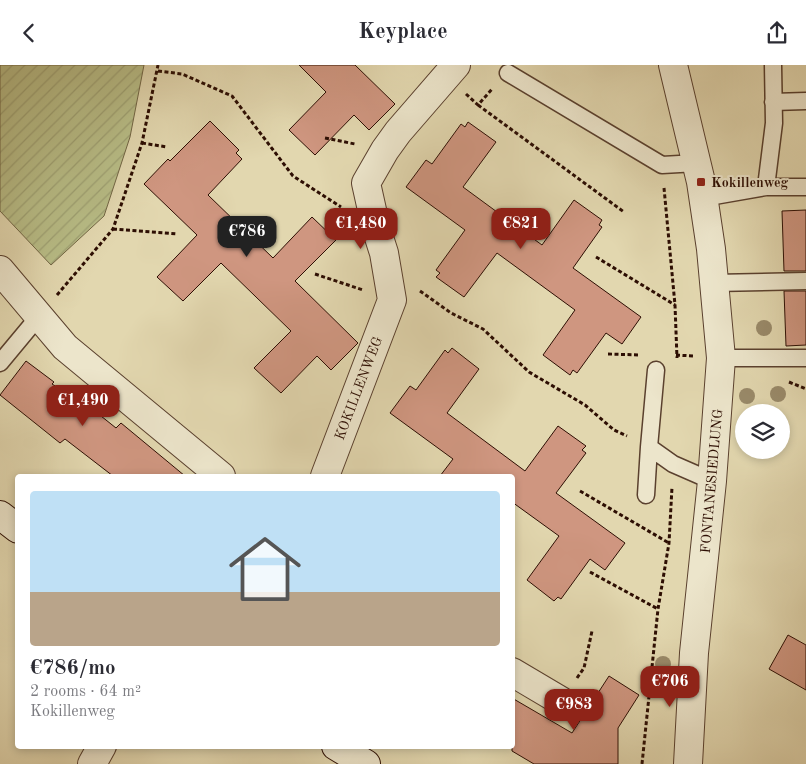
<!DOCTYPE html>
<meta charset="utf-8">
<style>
:root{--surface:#fff;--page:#f2f2f3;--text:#2b2b33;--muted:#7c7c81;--accent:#8f2418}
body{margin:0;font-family:"Old Standard TT",serif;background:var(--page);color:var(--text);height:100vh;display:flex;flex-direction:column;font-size:19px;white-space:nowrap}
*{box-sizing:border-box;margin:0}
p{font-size:16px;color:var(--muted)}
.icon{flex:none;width:28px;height:28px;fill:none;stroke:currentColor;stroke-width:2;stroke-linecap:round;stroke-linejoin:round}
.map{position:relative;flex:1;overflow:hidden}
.details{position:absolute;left:15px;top:409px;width:500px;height:275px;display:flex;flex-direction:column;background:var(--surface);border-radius:5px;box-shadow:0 2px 8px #0003}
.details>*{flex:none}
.tools{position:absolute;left:735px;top:339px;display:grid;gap:10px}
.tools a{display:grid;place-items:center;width:55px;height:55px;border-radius:50%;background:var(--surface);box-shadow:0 2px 8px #0003;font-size:25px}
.price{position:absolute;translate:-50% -42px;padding:0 11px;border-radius:10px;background:var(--accent);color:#fff;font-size:16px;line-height:32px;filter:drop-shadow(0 1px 2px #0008)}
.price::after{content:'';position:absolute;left:50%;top:30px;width:15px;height:11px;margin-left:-8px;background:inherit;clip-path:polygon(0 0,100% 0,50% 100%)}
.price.current{background:#222;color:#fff}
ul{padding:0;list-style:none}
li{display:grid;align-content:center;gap:10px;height:265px;padding:0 15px}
li span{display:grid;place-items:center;height:155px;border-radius:5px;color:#555}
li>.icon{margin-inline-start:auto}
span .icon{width:90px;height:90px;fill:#fffc;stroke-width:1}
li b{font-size:21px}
header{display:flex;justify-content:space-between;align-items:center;height:65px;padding:0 15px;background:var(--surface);font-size:22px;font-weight:700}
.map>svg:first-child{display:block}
</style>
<header><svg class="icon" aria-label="back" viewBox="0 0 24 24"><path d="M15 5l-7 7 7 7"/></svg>Keyplace<svg class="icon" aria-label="share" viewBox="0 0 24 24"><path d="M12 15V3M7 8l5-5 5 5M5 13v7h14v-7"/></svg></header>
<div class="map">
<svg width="806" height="699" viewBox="0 0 806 699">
<defs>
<pattern id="garden-furrows" width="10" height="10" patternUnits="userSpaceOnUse" patternTransform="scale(1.25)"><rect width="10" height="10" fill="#b8bd87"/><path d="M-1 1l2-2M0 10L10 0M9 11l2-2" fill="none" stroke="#9ea173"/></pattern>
</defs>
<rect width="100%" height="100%" fill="#e2d7af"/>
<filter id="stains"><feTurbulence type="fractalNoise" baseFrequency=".004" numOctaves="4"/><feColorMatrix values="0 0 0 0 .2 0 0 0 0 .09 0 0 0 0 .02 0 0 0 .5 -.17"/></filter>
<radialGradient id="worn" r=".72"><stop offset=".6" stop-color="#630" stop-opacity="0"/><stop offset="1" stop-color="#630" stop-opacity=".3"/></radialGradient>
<path fill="url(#garden-furrows)" stroke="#726645" d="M0,0H144L130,72L104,151L51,200L0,146Z"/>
<path fill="#cf9680" stroke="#2d0e03" d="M299,0H355L395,39L369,65L354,50L315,90L289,65L326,27Z
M210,56L239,85L236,88L242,94L208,130L273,193L312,152L336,175L295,216L358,278L331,305L317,291L281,328L254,303L291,266L221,198L183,236L157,212L197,170L144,119L168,94L170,96Z
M468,57L496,77L463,122L542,180L574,135L602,155L599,160L602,162L573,203L641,252L622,279L606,268L577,308L573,305L570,310L543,290L575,245L497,188L464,232L436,212L440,208L436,205L465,165L406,122L426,95L432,99L461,59L465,62Z
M806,145V206H784L782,146Z
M784,226H806V280L786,281Z
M452,283L479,304L447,348L525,406L558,361L586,381L582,385L586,388L556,428L625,478L605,505L590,494L561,534L558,532L554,536L527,515L559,471L512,437V411H440L453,394L390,348L410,321L416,325L445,285L448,288Z
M26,296L54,317L52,319L96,347L116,363L121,358L185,411H113L65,374L60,378L0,330Z
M788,570L806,580V625L769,604Z
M609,611L639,630L618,663V699H534L512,686V633L572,668Z"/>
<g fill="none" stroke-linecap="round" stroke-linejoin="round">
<defs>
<path id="service" d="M508,8L662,100L697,98
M773,37L806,36
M766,122H806
M703,133L766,122L774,58L773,0
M714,218L806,216
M721,293H806
M0,298L39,251
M656,305L649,382L673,399L712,416
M646,430L649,382"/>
<path id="minor" d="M673,0L701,117L711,184L721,293L712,416L694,588L688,699
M0,205L65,282L221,411
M325,411L392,235L384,188L376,163L366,118L385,85L398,67L456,0
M512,607L561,636
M92,699L102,681"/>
<path id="secondary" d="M0,450L18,464
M336,681L366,699"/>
</defs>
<use href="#service" stroke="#5a402e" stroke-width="19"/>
<use href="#minor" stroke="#5a402e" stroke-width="30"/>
<use href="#secondary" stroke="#2d0e03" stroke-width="30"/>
<path stroke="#2d0e03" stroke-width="3" stroke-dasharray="4 2.5" stroke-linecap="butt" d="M158,6L182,9L232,31L293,111L341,142
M466,29L478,40L493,23
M478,40L624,147
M325,73L355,79
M142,78L167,82
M664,123L675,240L677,293
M113,164L177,169
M596,192L675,240
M315,209L363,225
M420,226L451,248L483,264L529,307L585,340L614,365L627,371
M57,230L113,164L142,78L158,0
M608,289L640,290
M676,290L693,291
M789,317L806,324
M580,426L669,478
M590,507L658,544
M577,613L584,603L592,566
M642,699L658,544L669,478L672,422"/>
<use href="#service" stroke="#ece5cb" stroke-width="16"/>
<use href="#minor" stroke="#ece5cb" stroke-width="28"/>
<use href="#secondary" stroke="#ece5cb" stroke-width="28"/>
</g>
<g fill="#998a6a">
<circle cx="764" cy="263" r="8"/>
<circle cx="778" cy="329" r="8"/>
<circle cx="747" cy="331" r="8"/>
<circle cx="663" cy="599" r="8"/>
</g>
<rect fill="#8f2418" stroke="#ece5cb" stroke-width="2" x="696" y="112" width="10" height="10" rx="2.5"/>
<g text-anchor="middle" stroke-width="4" stroke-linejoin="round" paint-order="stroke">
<g font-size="14" font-weight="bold" fill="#2d0e03" stroke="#ece5cb" text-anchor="start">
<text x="711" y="122">Kokillenweg</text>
</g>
<g font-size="14" fill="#2d0e03" stroke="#ece5cb">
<text transform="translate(358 323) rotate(-69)" y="5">KOKILLENWEG</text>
<text transform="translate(711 416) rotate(-85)" y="5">FONTANESIEDLUNG</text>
</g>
</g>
<rect width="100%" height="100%" filter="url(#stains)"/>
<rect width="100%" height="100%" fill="url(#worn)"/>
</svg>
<div class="tools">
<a><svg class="icon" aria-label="layers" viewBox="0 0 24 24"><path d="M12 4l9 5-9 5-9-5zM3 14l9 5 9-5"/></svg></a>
</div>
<b class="price" style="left:361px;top:185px">€1,480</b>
<b class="price" style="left:521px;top:185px">€821</b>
<b class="price current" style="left:247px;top:193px">€786</b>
<b class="price" style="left:83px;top:362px">€1,490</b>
<b class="price" style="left:670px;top:643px">€706</b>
<b class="price" style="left:574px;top:666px">€983</b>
<section class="details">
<ul>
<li><span style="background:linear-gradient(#bfe0f5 65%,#b9a48a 0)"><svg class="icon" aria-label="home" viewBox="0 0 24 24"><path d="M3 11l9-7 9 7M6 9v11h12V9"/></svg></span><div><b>€786/mo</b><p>2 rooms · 64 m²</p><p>Kokillenweg</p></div></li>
</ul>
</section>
</div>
